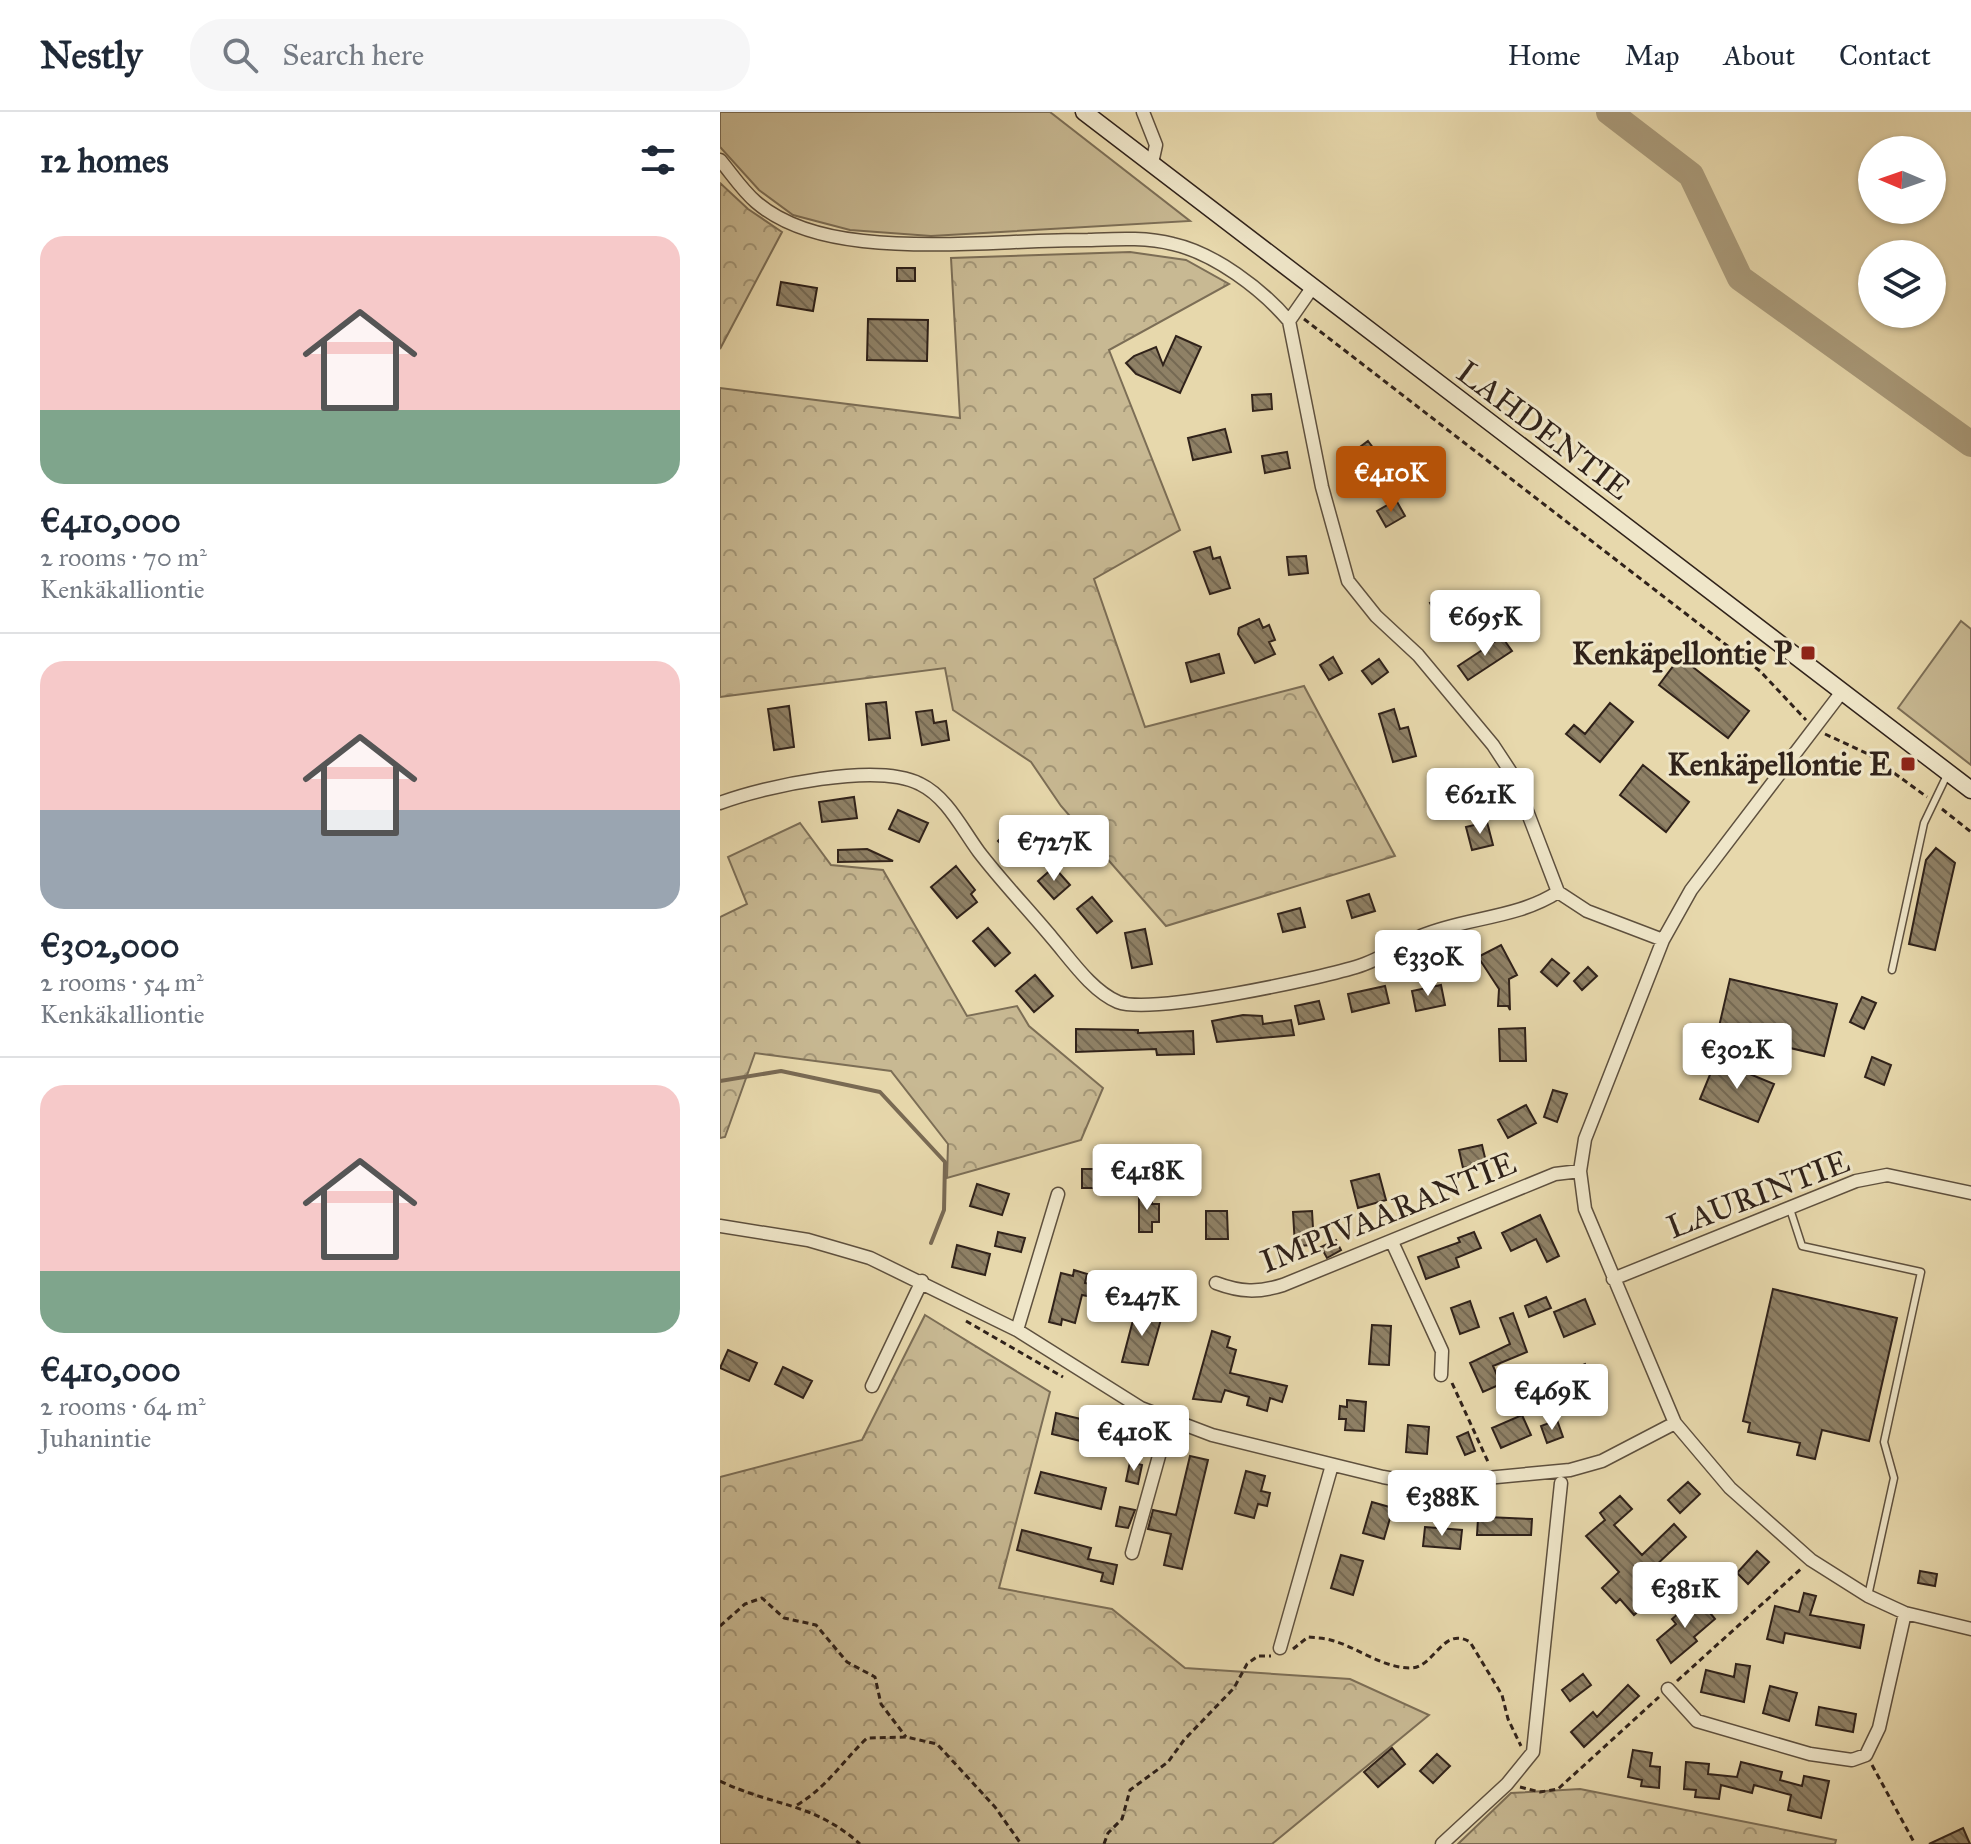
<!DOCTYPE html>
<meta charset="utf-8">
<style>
:root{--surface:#fff;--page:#f6f6f7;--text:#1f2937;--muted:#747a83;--line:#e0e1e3;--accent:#b45309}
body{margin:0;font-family:"IM FELL Great Primer",serif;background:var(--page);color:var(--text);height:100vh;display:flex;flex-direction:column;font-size:30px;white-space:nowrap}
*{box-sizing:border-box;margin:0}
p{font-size:26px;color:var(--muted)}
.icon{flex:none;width:44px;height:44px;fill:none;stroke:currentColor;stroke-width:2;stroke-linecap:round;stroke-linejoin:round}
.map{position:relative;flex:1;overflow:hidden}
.panel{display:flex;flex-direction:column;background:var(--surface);width:720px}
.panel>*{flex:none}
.needle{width:52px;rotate:272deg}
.controls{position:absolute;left:1138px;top:24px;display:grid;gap:16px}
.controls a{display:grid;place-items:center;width:88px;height:88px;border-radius:50%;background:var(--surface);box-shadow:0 2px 6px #0004;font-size:40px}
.price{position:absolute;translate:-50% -68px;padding:0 18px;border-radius:8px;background:#fff;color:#222;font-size:26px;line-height:52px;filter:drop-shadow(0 2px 4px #0008)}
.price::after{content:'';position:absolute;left:50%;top:48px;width:24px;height:18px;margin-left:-12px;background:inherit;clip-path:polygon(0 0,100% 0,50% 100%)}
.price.on{background:var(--accent);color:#fff}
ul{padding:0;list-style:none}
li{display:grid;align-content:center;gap:16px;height:424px;padding:0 40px}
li+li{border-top:2px solid var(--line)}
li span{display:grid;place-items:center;height:248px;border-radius:24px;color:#555}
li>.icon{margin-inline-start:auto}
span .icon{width:144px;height:144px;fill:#fffc;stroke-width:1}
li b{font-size:34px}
h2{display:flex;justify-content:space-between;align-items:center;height:96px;padding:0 40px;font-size:34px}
header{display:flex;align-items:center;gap:48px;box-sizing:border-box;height:112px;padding:0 40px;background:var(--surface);border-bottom:2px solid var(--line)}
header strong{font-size:38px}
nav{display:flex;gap:44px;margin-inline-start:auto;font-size:28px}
.search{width:560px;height:72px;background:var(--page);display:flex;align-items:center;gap:20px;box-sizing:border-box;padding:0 28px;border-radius:32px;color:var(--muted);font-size:30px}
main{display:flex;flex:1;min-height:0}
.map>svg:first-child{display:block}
</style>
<header>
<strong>Nestly</strong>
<div class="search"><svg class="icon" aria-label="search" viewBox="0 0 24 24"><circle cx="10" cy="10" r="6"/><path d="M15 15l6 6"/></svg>Search here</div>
<nav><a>Home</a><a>Map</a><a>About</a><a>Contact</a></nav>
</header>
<main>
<section class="panel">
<h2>12 homes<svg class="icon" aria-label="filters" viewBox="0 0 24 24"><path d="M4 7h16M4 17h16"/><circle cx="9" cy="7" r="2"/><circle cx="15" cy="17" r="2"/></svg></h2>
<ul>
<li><span style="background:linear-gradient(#f6c9c9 70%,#7fa58c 0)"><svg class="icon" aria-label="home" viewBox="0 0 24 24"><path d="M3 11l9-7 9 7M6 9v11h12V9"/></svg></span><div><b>€410,000</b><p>2 rooms · 70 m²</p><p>Kenkäkalliontie</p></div></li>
<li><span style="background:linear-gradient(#f6c9c9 60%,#9aa5b1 0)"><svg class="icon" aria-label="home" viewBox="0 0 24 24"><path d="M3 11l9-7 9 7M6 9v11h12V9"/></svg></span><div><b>€302,000</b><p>2 rooms · 54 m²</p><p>Kenkäkalliontie</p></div></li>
<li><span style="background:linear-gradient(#f6c9c9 75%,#7fa58c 0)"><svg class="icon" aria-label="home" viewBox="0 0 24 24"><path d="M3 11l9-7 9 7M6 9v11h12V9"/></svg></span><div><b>€410,000</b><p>2 rooms · 64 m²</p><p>Juhanintie</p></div></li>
</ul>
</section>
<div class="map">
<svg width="1251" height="1732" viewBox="0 0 1251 1732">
<defs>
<pattern id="forest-crowns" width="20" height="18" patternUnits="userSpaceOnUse" patternTransform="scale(2)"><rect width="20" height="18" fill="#c8b993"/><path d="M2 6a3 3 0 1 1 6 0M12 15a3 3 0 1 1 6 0" fill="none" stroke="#a39677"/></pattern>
<pattern id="building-back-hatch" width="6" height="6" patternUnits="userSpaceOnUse" patternTransform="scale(2)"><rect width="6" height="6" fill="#8f8166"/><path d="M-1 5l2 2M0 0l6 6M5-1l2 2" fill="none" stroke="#756953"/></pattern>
</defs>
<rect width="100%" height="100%" fill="#e7d8ac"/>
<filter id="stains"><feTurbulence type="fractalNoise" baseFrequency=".0025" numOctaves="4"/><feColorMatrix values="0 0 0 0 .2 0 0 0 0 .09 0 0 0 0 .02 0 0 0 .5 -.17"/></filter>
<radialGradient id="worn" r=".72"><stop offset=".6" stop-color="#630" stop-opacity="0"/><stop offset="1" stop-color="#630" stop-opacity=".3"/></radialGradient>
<path fill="#c8b993" stroke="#7c6e56" stroke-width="2" d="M0,0H330L470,109L211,124L130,118L73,103L39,78L0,35Z
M1241,509L1251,517V653L1178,596Z"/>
<path fill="url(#forest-crowns)" stroke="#7c6e56" stroke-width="2" d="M0,71L28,97L62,120L0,237Z
M410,140L466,148L509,172L389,238L460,418L374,467L425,615L584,574L675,744L446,814L341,694L311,650L233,598L225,556L0,585V276L240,306L231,146Z
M80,711L111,753L163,758L247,904L297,894L309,914L383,976L361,1028L227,1066L228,1032L171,959L35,941L5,1025L0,1026V805L27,792L8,745Z
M205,1203L330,1280L279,1476L392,1497L465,1556L630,1567L709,1603L552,1732H0V1365L142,1328Z
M860,1677L1116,1728L1115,1732H738L791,1681Z"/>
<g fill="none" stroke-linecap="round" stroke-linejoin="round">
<path stroke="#796a54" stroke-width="4" d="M0,969L61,959L160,980L225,1050L224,1098L211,1131"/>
<path stroke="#a99a7a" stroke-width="26" d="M889,0L971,63L1020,166L1251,332"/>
</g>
<path fill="url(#building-back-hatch)" stroke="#30221a" stroke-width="2" d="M177,156H195V169H177Z
M61,170L97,176L93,199L57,193Z
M148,207L208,208L207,249L147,248Z
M456,224L481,235L460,281L416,262L406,251L414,244L436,235L443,253Z
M551,282L552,297L533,299L532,283Z
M505,317L511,340L473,348L468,326Z
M648,329L657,341L636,356L628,344Z
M567,340L570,356L545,361L542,344Z
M676,388L685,404L666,415L657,399Z
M490,435L493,447L500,445L510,476L490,482L474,440Z
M586,444L588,461L569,463L567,445Z
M726,482L736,498L719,508L710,491Z
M539,507L543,516L549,513L555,528L549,530L555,542L535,551L518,522L519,516Z
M782,525L792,539L748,568L738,554Z
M499,542L504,561L471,570L466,551Z
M613,545L622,561L609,568L600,553Z
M960,545L1029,599L1008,626L939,573Z
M659,547L668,560L652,572L642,559Z
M166,590L170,626L149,628L146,592Z
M890,591L913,610L880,650L846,622L854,613L865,622Z
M69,594L74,635L54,638L48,597Z
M674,597L680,617L688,615L696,644L673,650L659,602Z
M212,598L214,611L226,609L229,628L202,633L196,600Z
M923,653L969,690L946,720L900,683Z
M134,685L137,706L102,710L99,690Z
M178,698L208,711L199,730L169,717Z
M767,710L773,733L752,738L746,715Z
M293,714L313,735L298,749L278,729Z
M1216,736L1235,751L1215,838L1189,832L1206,748Z
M147,737L173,749L118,750V738Z
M236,754L255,778L251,782L257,790L237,806L211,775Z
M334,755L350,773L334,787L318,769Z
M649,782L655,799L632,806L627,789Z
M372,785L392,809L377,821L357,797Z
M580,796L585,815L563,820L558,802Z
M268,816L290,841L275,854L253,829Z
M425,817L432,852L412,856L405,821Z
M746,830L748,841L735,844L732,834Z
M781,833L797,863L789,867L790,898L788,894H778L779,877L758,845Z
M832,847L849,861L837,874L821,860Z
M868,855L877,864L862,878L854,869Z
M315,863L333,884L314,900L296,879Z
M1010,867L1117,892L1104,944L998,919Z
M721,873L725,893L696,899L692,879Z
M665,874L669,891L632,900L628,882Z
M1142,885L1156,891L1144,917L1130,910Z
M599,889L604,907L579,912L575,894Z
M523,903L542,904L543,912L571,908L574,923L497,930L492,909Z
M805,916L806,949H780L779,917Z
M356,917L418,918V921L473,919L474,942L437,943L436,937L356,940Z
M1152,945L1171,953L1164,973L1145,965Z
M996,948L1054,972L1038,1010L980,987Z
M833,978L847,982L837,1010L824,1005Z
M806,993L816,1011L788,1026L778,1008Z
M762,1033L766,1050L743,1056L739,1038Z
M362,1057H393V1076H362Z
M659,1062L666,1088L638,1096L631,1069Z
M257,1072L289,1082L282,1103L250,1094Z
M419,1079H432V1092H439V1110H432V1120H419Z
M486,1099H507L508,1127H486Z
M592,1099L594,1133L575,1134L573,1100Z
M820,1103L839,1144L827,1150L816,1127L791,1139L782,1121Z
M278,1120L305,1126L301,1140L275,1134Z
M754,1120L761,1136L736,1146L739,1155L706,1167L698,1145L740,1130L738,1126Z
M616,1128L621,1138L607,1146L601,1135Z
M237,1133L270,1142L265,1163L232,1155Z
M354,1158L367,1162L365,1171L416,1181L413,1193L362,1183L355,1211L342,1207L341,1213L329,1210L341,1161L353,1164Z
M446,1160H464V1175H446Z
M1053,1177L1177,1206L1149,1329L1102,1318L1095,1347L1077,1343L1080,1331L1028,1320L1030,1311L1023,1309Z
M826,1185L831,1196L809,1205L805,1194Z
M865,1187L875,1212L844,1225L834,1200Z
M750,1189L759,1215L740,1222L731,1196Z
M416,1197L442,1204L428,1253L402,1250Z
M793,1201L807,1240L773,1254L781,1272L763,1280L750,1251L790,1232L780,1206Z
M652,1213L671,1214L669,1253L649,1252Z
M492,1219L510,1225L507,1235L516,1238L510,1261L567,1274L562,1290L550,1286L547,1299L527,1293L529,1285L505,1278L501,1290L473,1287Z
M8,1238L37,1251L29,1269L0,1256Z
M865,1252L872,1268L852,1277L844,1261Z
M63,1255L92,1269L83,1286L55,1272Z
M627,1288L646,1290L644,1319L625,1318L626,1307H619L620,1294L627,1295Z
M336,1301L402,1317L397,1338L332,1322Z
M802,1303L811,1323L781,1336L772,1316Z
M837,1308L843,1325L827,1331L821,1314Z
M688,1313L709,1315L707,1342L686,1340Z
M748,1320L755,1339L745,1343L737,1325Z
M470,1344L488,1348L462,1457L444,1453L451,1422L428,1417L433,1398L456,1403Z
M410,1350L422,1353L418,1372L406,1369Z
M526,1359L545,1364L541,1379L550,1381L547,1394L538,1392L534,1406L515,1401Z
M321,1360L386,1376L381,1397L315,1381Z
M968,1370L980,1382L960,1401L948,1388Z
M900,1384L912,1397L894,1413L922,1443L954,1412L966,1425L932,1457L947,1474L914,1503L900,1487L896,1491L882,1476L899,1460L866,1424L885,1408L880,1401Z
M652,1390L673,1396L664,1427L643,1421Z
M400,1395L415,1398L408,1416L396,1414Z
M767,1405L812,1407L811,1423H757L758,1407L767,1408Z
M705,1415L742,1418L740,1437L703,1434Z
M302,1418L371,1436L368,1447L397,1453L393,1472L381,1469L383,1461L297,1438Z
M1037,1439L1049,1450L1028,1472L1017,1461Z
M621,1443L643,1449L633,1483L611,1476Z
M1200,1459L1217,1462L1215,1474L1198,1471Z
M1084,1481L1096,1484L1090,1503L1144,1513L1140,1536L1065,1521L1063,1531L1047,1527L1055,1494L1079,1500Z
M977,1485L995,1507L974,1525L977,1529L951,1551L937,1528L956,1512L952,1507Z
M1016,1552L1030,1554L1024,1590L981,1580L986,1558L1014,1565Z
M863,1562L871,1573L850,1589L842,1578Z
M908,1573L919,1584L864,1635L851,1620L873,1600L877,1605Z
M1050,1574L1077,1581L1069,1609L1043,1601Z
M1099,1595L1136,1602L1133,1620L1096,1613Z
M672,1636L685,1652L658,1675L644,1660Z
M913,1638L932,1641L930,1654L940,1655L939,1676L921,1674L922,1668L908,1665Z
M717,1642L730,1654L713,1671L700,1659Z
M966,1650L989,1652L988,1662L1017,1665L1021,1650L1062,1660L1060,1668L1082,1674L1084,1664L1109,1669L1101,1706L1068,1698L1071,1683L1034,1673L1032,1681L1001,1673L999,1687L975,1685L976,1678L964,1677Z
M1243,1716L1250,1732H1209Z"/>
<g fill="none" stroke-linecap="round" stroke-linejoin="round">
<defs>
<path id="service" d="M1172,858L1204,711L1228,661
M1070,1097L1082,1134L1201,1160L1164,1330L1174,1366L1148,1484"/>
<path id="minor" d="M423,0L436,33L432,51
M0,48C11,61 22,78 36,90C65,115 106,125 143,129C218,137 293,128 368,128C396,127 426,125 453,132C494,141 542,177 569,209L602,375L628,469L656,504L698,543L773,633L794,665L838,780L867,799L943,828L865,1027L860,1059L865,1097L955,1311L1010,1376L1091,1448L1148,1484L1185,1501L1251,1517
M569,209L592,176
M0,691C45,674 157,650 200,672C227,685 242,717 259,740C282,770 309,798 333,827C351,848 372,879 398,890C431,903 596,867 636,855C660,848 679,834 701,824C746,805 796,807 838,780
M943,828L971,778L1121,581
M0,1114L88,1128L150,1146L297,1218L421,1296L492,1323L663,1365L703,1372L850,1358L882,1349L955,1311
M672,1130L722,1239L721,1263
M893,1167L1136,1069L1167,1063L1251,1081
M496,1171C520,1180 538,1181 563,1173L835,1062L860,1059
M297,1218L338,1082
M152,1274L202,1169
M412,1441L449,1308
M560,1536L612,1353
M948,1577L977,1609L1090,1642L1132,1648L1146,1643L1159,1616L1185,1501
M722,1732L787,1672L813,1640L841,1371"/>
<path id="secondary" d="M364,0L1251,678"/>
</defs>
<use href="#service" stroke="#5e503e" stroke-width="9"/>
<use href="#minor" stroke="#5e503e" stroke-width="15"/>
<use href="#secondary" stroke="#30221a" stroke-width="19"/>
<path stroke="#30221a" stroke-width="3" stroke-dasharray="6 4" stroke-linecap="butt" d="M584,207L1040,559L1086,608
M1105,622L1148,642L1207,685
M1222,697L1251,720
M246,1209L343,1265
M732,1271L769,1352
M0,1514L25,1492L42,1486L64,1506L96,1513L127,1550L155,1565L161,1592L186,1625
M573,1537L588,1525C597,1526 606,1526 614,1529C638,1536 665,1557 692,1556C715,1554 723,1514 750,1530L782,1583L788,1607L801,1634
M957,1569L1082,1456
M1152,1653L1195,1732
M0,1669C54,1695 93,1690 140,1732
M800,1675L820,1680L838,1677L939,1585
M77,1693C107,1675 122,1650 147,1626L186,1625L217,1632L275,1695L301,1732
M384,1732L388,1721L402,1707L410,1678L448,1650L464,1628L514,1576L527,1552L538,1544H551"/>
<use href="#service" stroke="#efe6c9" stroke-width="6"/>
<use href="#minor" stroke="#efe6c9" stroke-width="12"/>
<use href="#secondary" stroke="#efe6c9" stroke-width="16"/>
</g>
<g fill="#8f2418" stroke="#efe6c9" stroke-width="3">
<rect x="1080" y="533" width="16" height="16" rx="4"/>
<rect x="1180" y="644" width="16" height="16" rx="4"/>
</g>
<g text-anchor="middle" stroke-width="6" stroke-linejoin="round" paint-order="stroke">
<g font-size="32" fill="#30221a" stroke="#efe6c9">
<text transform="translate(824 318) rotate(37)" y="11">LAHDENTIE</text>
<text transform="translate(1038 1082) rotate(-21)" y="11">LAURINTIE</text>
<text transform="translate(668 1100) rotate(-22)" y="11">IMPIVAARANTIE</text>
</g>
<g font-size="32" font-weight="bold" fill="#30221a" stroke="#efe6c9" text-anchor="end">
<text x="1072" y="552">Kenkäpellontie P</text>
<text x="1172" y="663">Kenkäpellontie E</text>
</g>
</g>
<rect width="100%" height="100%" filter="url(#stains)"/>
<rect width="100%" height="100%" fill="url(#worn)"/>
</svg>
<div class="controls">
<a><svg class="needle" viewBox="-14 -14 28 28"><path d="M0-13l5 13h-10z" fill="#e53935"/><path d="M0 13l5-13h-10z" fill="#747a83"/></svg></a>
<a><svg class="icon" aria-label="layers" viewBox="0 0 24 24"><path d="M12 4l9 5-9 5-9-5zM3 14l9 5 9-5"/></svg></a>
</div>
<b class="price on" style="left:671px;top:402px">€410K</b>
<b class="price" style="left:765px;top:546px">€695K</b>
<b class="price" style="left:760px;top:724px">€621K</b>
<b class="price" style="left:334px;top:771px">€727K</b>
<b class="price" style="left:708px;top:886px">€330K</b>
<b class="price" style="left:1017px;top:979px">€302K</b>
<b class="price" style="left:427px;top:1100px">€418K</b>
<b class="price" style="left:422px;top:1226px">€247K</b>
<b class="price" style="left:832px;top:1320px">€469K</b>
<b class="price" style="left:414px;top:1361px">€410K</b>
<b class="price" style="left:722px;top:1426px">€388K</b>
<b class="price" style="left:965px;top:1518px">€381K</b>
</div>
</main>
